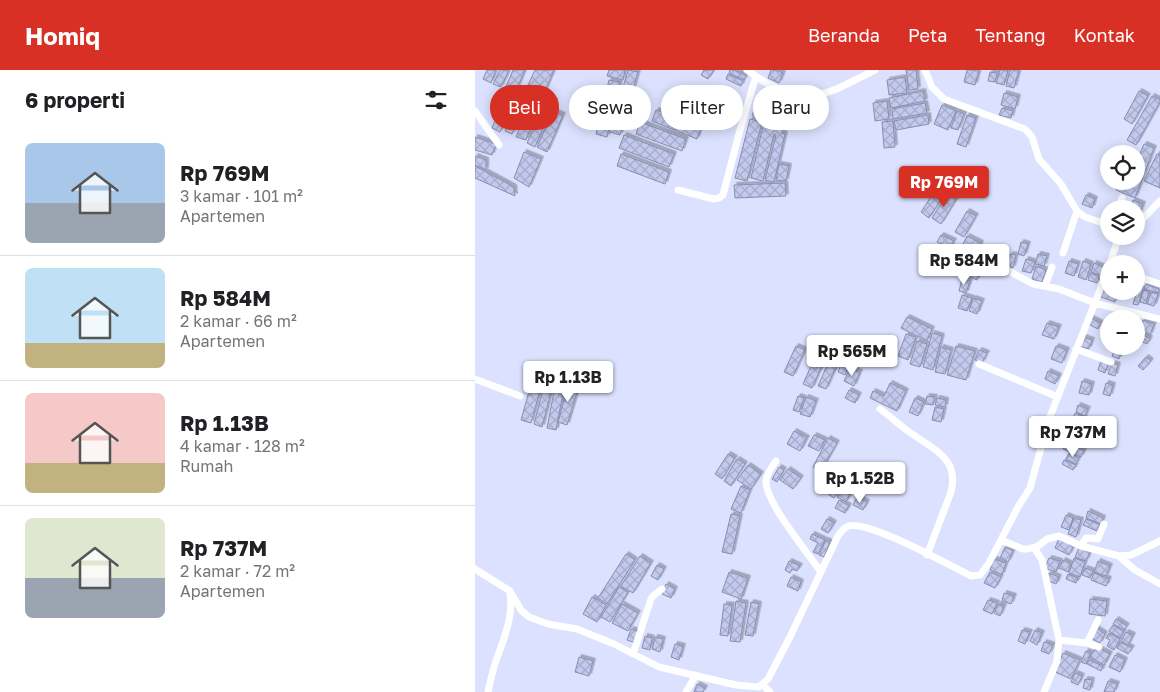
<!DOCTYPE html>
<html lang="id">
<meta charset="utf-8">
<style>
:root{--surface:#fff;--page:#f6f6f6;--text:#202124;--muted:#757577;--line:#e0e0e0;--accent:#d93025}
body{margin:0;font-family:"Golos Text",sans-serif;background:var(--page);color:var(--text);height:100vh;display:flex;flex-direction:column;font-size:19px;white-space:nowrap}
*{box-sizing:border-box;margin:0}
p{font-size:16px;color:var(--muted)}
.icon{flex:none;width:28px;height:28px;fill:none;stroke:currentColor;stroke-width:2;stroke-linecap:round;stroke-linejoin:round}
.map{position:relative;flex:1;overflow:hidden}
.details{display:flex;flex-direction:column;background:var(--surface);width:475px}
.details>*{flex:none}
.hud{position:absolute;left:15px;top:15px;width:475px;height:45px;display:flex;gap:10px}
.buttons{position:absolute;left:625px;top:75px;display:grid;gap:10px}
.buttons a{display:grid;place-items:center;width:45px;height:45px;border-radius:50%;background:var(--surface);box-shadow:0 2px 12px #0003;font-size:25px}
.price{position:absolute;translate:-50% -42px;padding:0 11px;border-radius:5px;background:#fff;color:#222;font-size:16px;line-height:32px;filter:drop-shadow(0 1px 2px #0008)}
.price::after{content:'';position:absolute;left:50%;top:30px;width:15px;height:11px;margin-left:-8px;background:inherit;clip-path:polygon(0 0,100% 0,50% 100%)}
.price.on{background:var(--accent);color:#fff}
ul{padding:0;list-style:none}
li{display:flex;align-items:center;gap:15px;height:125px;padding:0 25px}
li+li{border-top:1px solid var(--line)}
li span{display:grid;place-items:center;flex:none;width:140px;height:100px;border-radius:8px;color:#555}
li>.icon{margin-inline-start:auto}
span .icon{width:60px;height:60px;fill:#fffc;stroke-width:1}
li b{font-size:21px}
h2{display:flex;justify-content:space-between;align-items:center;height:60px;padding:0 25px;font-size:21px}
.pill{padding:0 18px;border-radius:22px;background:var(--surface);box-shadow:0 2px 12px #0003;font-size:18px;line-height:45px}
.pill.on{background:var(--accent);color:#fff}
header{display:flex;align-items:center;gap:30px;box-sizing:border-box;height:70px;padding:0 25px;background:var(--accent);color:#fff}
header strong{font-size:24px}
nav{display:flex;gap:28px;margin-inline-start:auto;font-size:18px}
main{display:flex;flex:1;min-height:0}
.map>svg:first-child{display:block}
</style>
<header>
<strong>Homiq</strong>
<nav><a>Beranda</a><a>Peta</a><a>Tentang</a><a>Kontak</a></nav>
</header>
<main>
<section class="details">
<h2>6 properti<svg class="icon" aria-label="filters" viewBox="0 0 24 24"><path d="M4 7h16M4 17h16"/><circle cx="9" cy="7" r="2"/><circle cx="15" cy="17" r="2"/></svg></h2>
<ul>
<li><span style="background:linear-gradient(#a9c7e8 60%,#9aa5b1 0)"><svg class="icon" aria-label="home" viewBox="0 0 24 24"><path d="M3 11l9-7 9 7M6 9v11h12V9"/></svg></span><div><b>Rp 769M</b><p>3 kamar · 101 m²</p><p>Apartemen</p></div></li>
<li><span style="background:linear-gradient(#bfe0f5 75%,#c2b280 0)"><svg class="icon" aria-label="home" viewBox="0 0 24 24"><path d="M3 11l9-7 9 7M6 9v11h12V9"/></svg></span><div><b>Rp 584M</b><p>2 kamar · 66 m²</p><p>Apartemen</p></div></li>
<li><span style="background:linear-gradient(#f6c9c9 70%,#c2b280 0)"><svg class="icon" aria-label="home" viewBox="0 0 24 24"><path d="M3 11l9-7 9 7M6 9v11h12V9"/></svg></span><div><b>Rp 1.13B</b><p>4 kamar · 128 m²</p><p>Rumah</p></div></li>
<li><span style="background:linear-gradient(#dfe7d0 60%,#9aa5b1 0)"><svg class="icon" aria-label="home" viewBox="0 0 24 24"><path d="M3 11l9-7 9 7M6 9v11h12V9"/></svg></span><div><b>Rp 737M</b><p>2 kamar · 72 m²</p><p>Apartemen</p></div></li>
</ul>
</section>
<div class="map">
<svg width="685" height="622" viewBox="0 0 685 622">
<defs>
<pattern id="building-cross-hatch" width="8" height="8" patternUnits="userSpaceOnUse" patternTransform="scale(1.25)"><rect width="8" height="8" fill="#c2c9ec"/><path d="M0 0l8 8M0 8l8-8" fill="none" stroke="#a6accb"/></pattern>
<filter id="shadow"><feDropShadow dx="2.5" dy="-2.5" stdDeviation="0" flood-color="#0004"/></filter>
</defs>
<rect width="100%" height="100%" fill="#dbe1fe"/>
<path fill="url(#building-cross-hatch)" stroke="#888eaf" filter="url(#shadow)" d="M12,0H21L16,13L8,9Z
M25,0H34L26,17L18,14Z
M38,0H50L40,23L30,19Z
M60,0H79L69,23L53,15Z
M134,0H150L148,10L132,6Z
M153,0L163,2L145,65L135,62Z
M229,0H239L233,9L226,5Z
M255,0H260L271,6L269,10L254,3Z
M296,0H301L308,3L304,13L293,8Z
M431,0H441L443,19L434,20Z
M492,0H504L500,15L489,12Z
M525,0H533L529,15L521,13Z
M535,0H544L539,18L531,16Z
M515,2L522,3L520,12L513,11Z
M253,4L268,11L266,16L251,9Z
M430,7L432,23L414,25L412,10Z
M134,10L145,12L132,67L121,64Z
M48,19L56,22L37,64L30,61Z
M201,20L238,35L230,54L193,38Z
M448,21L450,31L416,38L414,28Z
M664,21L673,26L657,54L649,49Z
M288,22L302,28L291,51L277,45Z
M529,23L543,27L540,39L526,35Z
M58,24L67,28L51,70L41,67Z
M677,26L685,30V32L661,75L652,70Z
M30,27L39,31L25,62L17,58Z
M72,27L80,31L60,77L52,73Z
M412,31L414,49L400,51L398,33Z
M450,33L452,43L418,49L417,39Z
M467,35L481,41L473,60L459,54Z
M314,36L321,40L315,50L308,46Z
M527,38L538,41L536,48L524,45Z
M181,40L226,57L222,69L177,51Z
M78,41L88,45L72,82L62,77Z
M482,41L489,44L483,60L476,58Z
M453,45L454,54L421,60L419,51Z
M492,45L501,48L491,77L482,74Z
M275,49L287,52L272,111L260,108Z
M298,49L310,53L307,63L310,64L299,112L290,110L301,65L299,64L288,111L276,108L289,52L297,54Z
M418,51L420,77L409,78L407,52Z
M165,52L211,69L207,81L161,64Z
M149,65L199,84L194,97L144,78Z
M0,67L21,74L17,85L0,80Z
M669,74L679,78L660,128L641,120L645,111H661V93Z
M49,82L66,89L54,117L39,108Z
M146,84L194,102L190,114L142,96Z
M682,84L685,85V118L669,111Z
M0,86L11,90V100L0,95Z
M304,94L314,96L311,111L301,110Z
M0,96L39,117L40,126L0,108Z
M310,113L311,126L260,128L259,115Z
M461,119L469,125L454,148L446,142Z
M473,123L482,128L466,154L457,148Z
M611,125L620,129L617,138L607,134Z
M658,130L668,134L663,147L661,146V139H654Z
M492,141L501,146L489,167L480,162Z
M466,165L479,171L475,178L462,172Z
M492,166L506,173L500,187L485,180Z
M546,172L553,174L549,186L543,184Z
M535,184L541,185L538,198L532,196Z
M563,184L572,186L569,196L560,194Z
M551,189L560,192L556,203L547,201Z
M594,191L603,194L599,206L590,203Z
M608,191L616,194L611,210L603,207Z
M619,193L628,197L625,205L616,202Z
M561,196L571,200L567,212L557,209Z
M493,198L505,203L502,210L490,205Z
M615,203L624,207L622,213L613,210Z
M487,209L495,211L491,223L484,221Z
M671,214L684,219L683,223L669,219Z
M630,217L634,219V221L644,222L640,232L626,227Z
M663,218L668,219L663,235L658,234Z
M668,220L674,221L671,234L665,232Z
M676,222L683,224L679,236L672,234Z
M487,225L497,228L492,241L483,238Z
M498,228L507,231L502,244L494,241Z
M432,247L457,259L452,271L426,258Z
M616,248L626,253L623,259L613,254Z
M668,250L679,254L675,265L664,260Z
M572,253L584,257L579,269L567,265Z
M457,263L467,266L458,300L448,297Z
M663,263L675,268L672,274L661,269Z
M431,264L441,267L433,290L423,286Z
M608,267L617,270L614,279L604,276Z
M442,271L452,274L445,297L435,294Z
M346,273L355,277L337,318L328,314Z
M321,276L330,280L318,306L309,302Z
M481,276L500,281L491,310L472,305Z
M581,276L592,280L587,293L576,289Z
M641,276L648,278L644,289L637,286Z
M466,277L476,280L470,304L460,302Z
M504,280L512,283L507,293L500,290Z
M671,287L676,291L668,300L663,296Z
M368,290L375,293L370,305L363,302Z
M626,290L634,292L630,303L623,300Z
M353,293L361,297L351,319L343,316Z
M637,293L643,295L640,306L633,304Z
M375,298L385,302L379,316L369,311Z
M573,301L584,306L580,314L570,309Z
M58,307L68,310L56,353L46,350Z
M71,308L79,310L67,357L59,354Z
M81,311L90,313L81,360L72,358Z
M607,311L617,314L614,325L604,323Z
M94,312L104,315L92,355L83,352Z
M415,313L431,321L422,341L395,328L398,321L409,326Z
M631,313L638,315L635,326L628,324Z
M374,320L384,325L380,333L370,328Z
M323,326L329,328L324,342L318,340Z
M452,326L460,327L458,335L450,334Z
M331,327L341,331L335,347L325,344Z
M440,328L449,332L443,346L434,342Z
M462,328L471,330L470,337L460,335Z
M603,335L613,339L610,346L601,342Z
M460,337L469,339L466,352L457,350Z
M600,343L610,347L608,352L598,348Z
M576,357L588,363L585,370L572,364Z
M319,361L332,368L325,381L312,374Z
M593,364L601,367L598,375L590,372Z
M339,365L350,370L344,381L333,376Z
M353,368L362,373L346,401L338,397Z
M603,368L612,371L609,378L600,374Z
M591,373L609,381L606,387L588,379Z
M594,383L604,388L601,394L591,389Z
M253,384L260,388L247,409L240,404Z
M262,389L270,394L256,416L249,411Z
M589,390L601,395L598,400L587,394Z
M273,395L286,404L276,419L262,410Z
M304,397L309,400L302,412L297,409Z
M313,399L326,408L318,419L305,410Z
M364,399L374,404L369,413L359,408Z
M348,406L355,410L349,421L342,417Z
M361,412L367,416L359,428L353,424Z
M266,416L275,420L266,443L256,439Z
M365,420L375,425L371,432L362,427Z
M382,427L392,432L388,440L378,435Z
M364,430L374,436L370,443L360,438Z
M613,441L628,448L626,454L611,448Z
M256,444L265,446L257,484L247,482Z
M591,445L598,448L594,460L586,457Z
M599,448L606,450L601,467L593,464Z
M352,449L359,453L353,463L346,459Z
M611,449L625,455L622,461L608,455Z
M337,464L350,470L343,484L338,482L343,473L335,469Z
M584,468L599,475L594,485L580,478Z
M351,470L355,472L349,487L344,485Z
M530,477L538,481L533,492L525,488Z
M604,478L615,482L611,491L600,487Z
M151,484L160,490L132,534L123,528Z
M165,486L176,493L158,523L146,516Z
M574,488L585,491L581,502L570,498Z
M599,488L610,492L605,507L594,503Z
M519,489L531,493L527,505L515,500Z
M588,490L596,494L593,502L584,498Z
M314,491L325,496L322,501L317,499L315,503L310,500Z
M623,491L635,496L631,506L619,502Z
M182,495L189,499L183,510L176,506Z
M610,498L618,501L615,508L607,505Z
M254,502L273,508L266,529L247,522Z
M515,502L526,507L520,518L509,513Z
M574,503L584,507L581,514L571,510Z
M619,503L634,509L631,516L616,510Z
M593,504L603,508L601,513L591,509Z
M316,507L326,512L323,521L312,516Z
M191,514L200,519L196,528L187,524Z
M144,517L153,522L135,552L126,547Z
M529,523L539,526L536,534L527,531Z
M117,527L131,535L122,552L108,544Z
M615,529L632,531L630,546L614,544Z
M513,530L522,533L517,544L508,540Z
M261,531L271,533L265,572L255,571Z
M276,532L284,534L278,566L270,565Z
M147,534L163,543L153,561L137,553Z
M249,534L257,535L253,566L245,565Z
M523,534L529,536L525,546L519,543Z
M641,549L652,556L649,560L638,554Z
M638,555L649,562L645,568L634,561Z
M621,558L630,564L625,573L615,568Z
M156,559L165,562L161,573L152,570Z
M547,560L555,562L550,574L543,571Z
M560,560L567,563L562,575L555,571Z
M651,562L658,565L653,575L646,571Z
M634,563L645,569L639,580L632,576L635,570L631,568Z
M170,566L177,568L175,580L167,578Z
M180,567L188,569L185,582L177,579Z
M569,572L578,575L574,584L566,581Z
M645,572L657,578L653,584L642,578Z
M200,574L208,576L204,590L196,587Z
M621,577L635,584L629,595L615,587Z
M611,581L616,583L611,594L606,592Z
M588,583L605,590L596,609L580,602Z
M640,585L650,590L645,602L634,597Z
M104,587L118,591L114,606L100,602Z
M614,590L628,596L626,601L612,594Z
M600,603L607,606L603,615L596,612Z
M610,609L617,610L615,620L608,618Z
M633,611L642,614L639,622H629Z
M222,614L230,618L228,622H219Z"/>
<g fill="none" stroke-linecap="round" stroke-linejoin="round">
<path stroke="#fff" stroke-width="7" d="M272,0C280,5 287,11 295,15C340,37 359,20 400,0
M450,0L457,17L469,29L550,59L557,67L564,89L586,114L602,141L610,147L634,155
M0,41L24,75
M308,44L318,24
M203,120L239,129L244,128L248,125L265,60L281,6
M642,139L647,128
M661,156L685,131
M588,183L602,141
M475,187L498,196L517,192L558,214L584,219L620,233L685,249
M635,194L644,166
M661,206L685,214
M570,216L577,197
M601,279L636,292
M504,294L583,327
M0,309L45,326
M405,339C415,346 423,354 433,361C456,378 485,387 476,422L452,485
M301,391C297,397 291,404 291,412C291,433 333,483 346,502
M526,470L548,479H553L563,476L572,469L584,466L606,476L644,486L656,485L685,471
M606,476L611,468L623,469L629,454
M559,478L567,490L584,570L582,591L569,622
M644,486L660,500L685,514
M0,499L35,521L46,540L54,547L73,554L102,559L139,574L184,597L261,615L284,617L293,609L314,569L363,466C366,462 369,457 374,456C393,450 474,495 496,506L505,505L514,493L543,437L555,418L574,349L634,197
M584,570L612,573L624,577
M612,573L623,550
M158,584L176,529L178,526L187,519
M288,615L295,622
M13,622C15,613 17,603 20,594C27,572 39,549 35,524
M211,622L221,605"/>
</g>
</svg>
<div class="buttons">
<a><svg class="icon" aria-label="locate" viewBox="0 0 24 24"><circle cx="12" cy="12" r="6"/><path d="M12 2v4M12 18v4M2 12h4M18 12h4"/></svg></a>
<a><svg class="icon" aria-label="layers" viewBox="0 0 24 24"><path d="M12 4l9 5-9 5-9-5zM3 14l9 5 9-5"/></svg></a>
<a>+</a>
<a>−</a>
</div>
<b class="price on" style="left:469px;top:138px">Rp 769M</b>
<b class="price" style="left:489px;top:216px">Rp 584M</b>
<b class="price" style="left:377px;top:307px">Rp 565M</b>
<b class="price" style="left:93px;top:333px">Rp 1.13B</b>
<b class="price" style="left:598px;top:388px">Rp 737M</b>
<b class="price" style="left:385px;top:434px">Rp 1.52B</b>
<div class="hud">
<a class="pill on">Beli</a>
<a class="pill">Sewa</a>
<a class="pill">Filter</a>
<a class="pill">Baru</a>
</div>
</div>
</main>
